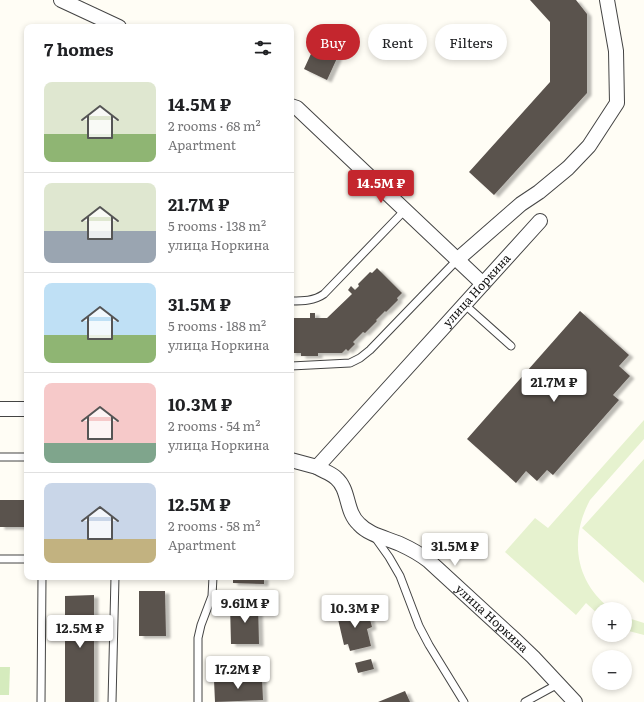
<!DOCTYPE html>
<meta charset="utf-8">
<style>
:root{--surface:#fff;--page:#f6f6f6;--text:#202124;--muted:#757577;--line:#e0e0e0;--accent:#c4262e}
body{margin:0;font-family:Literata,serif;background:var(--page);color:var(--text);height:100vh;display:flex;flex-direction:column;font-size:15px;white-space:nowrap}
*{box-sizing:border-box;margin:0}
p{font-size:13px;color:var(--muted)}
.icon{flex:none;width:22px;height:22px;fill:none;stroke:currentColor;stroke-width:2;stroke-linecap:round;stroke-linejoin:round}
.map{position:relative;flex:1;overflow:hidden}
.drawer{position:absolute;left:24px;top:24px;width:270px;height:556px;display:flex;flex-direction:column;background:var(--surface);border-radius:8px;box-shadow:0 2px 6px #0003}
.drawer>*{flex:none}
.top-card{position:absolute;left:306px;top:24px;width:278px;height:36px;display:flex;gap:8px}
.tools{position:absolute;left:592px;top:602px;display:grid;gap:8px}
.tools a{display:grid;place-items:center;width:40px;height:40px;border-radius:50%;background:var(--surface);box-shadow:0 2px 6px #0003;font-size:20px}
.price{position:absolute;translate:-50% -34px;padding:0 9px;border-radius:4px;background:#fff;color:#222;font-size:13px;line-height:26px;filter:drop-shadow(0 1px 2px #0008)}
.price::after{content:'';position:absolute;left:50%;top:24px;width:12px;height:9px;margin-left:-6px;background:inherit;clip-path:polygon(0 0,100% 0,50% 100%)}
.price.on{background:var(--accent);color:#fff}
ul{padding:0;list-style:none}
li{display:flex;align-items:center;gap:12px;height:100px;padding:0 20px}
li+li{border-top:1px solid var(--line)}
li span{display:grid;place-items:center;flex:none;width:112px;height:80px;border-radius:8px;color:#555}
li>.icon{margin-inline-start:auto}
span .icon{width:48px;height:48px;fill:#fffc;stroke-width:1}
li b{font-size:17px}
h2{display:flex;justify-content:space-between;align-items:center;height:48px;padding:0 20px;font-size:17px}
.tag{padding:0 14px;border-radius:18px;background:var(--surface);box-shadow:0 2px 6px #0003;font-size:14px;line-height:36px}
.tag.on{background:var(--accent);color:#fff}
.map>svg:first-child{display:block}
</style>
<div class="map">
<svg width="644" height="702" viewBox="0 0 644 702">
<defs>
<filter id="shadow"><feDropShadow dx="4.5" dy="2.5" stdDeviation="1" flood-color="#0004"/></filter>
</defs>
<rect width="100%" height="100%" fill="#fffdf5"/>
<path fill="#d5ebbd" d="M0,667H10L9,695H0Z"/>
<path fill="#e6f2cf" d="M644,420V439L590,500C569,539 575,582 611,609H599V615L586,603L576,615L505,552L535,518L548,528Z
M644,459V583L582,528Z
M625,617L644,623V635L625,630Z"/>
<path fill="#5a524d" filter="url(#shadow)" d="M530,0H576L587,14V93L494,195L469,172L550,82V22Z
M321,32L344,43L327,80L304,69Z
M377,268L402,293L397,298L398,300L386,312L385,311L376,320L377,321L365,333L363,332L353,342L355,344L348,351L346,349L342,353H318V356H301V353H291V318H310V313H315V318H327L352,294L348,290L351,286L355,290L359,286L358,284L370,272L372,273Z
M580,311L629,355L619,366L630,376L613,395L619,400L553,475L547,470L537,481L526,471L516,483L467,439Z
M0,500H27V527H0Z
M233,577H264V584L233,583Z
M139,591H165L166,636H139Z
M94,595V702H65V596Z
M258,603L259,644H231L230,604Z
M367,608L372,627L367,629L371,646L350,651L348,644L344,645L337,615Z
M371,659L374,669L358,673L355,663Z
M262,678L263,700L215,702L214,680Z
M405,691L410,702H378Z"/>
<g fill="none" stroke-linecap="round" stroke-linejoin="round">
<defs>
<path id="service" d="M291,301C303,301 314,301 324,294L405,210
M464,304L511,346
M291,366L350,363L360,358L370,350L458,259
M0,457H27
M374,536L389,557L400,576L419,626L429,645L464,702
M0,559H27
M41,702L42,577
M112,702L115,577
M198,702V638L201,625L212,596L213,577
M525,702L558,684"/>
<g id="minor">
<path d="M61,0L119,27"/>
<path d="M291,106L297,108L483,284"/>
<path d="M458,259L521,204L539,192L568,168L589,146L617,103L616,51L607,0"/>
<path d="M0,409H27"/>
<path id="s1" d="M291,460L317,467L540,221"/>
<path id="s2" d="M317,467C323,471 331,473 336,478C350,490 345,511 359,524C369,535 386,538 400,544C411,549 420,554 429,561L514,639L533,657L575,702"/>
</g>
</defs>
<use href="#service" stroke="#444" stroke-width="9"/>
<use href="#minor" stroke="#444" stroke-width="16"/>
<use href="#service" stroke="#fff" stroke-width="7"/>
<use href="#minor" stroke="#fff" stroke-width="14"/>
</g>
<g text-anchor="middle" stroke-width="4" stroke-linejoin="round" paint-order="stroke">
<g font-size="12" fill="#111" stroke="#fff">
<text dy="4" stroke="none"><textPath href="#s1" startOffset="265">улица Норкина</textPath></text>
<text dy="4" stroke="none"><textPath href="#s2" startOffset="239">улица Норкина</textPath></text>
</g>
</g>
</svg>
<div class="tools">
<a>+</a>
<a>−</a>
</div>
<b class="price on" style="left:381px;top:204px">14.5M ₽</b>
<b class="price" style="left:554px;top:403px">21.7M ₽</b>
<b class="price" style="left:455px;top:567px">31.5M ₽</b>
<b class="price" style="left:245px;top:624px">9.61M ₽</b>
<b class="price" style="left:355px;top:629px">10.3M ₽</b>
<b class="price" style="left:80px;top:649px">12.5M ₽</b>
<b class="price" style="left:238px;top:690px">17.2M ₽</b>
<div class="top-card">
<a class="tag on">Buy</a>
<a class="tag">Rent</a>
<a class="tag">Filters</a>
</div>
<section class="drawer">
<h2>7 homes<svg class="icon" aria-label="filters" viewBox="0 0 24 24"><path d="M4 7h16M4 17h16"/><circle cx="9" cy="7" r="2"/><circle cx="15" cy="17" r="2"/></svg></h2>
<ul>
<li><span style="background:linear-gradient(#dfe7d0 65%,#8fb573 0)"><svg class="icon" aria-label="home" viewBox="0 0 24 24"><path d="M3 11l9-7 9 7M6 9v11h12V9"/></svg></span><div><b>14.5M ₽</b><p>2 rooms · 68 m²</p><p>Apartment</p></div></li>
<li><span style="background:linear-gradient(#dfe7d0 60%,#9aa5b1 0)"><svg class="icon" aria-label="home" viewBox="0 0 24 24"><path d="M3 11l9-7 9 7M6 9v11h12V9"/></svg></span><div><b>21.7M ₽</b><p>5 rooms · 138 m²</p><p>улица Норкина</p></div></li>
<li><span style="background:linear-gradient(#bfe0f5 65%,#8fb573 0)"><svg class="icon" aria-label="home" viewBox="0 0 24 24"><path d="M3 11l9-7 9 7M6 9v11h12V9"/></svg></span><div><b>31.5M ₽</b><p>5 rooms · 188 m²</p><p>улица Норкина</p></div></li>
<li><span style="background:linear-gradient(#f6c9c9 75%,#7fa58c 0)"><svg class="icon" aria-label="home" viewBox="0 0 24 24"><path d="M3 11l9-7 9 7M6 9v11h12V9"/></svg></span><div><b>10.3M ₽</b><p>2 rooms · 54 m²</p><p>улица Норкина</p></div></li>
<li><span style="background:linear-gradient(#c9d6e8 70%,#c2b280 0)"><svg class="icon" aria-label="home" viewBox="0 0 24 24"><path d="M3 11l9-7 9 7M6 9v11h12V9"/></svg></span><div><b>12.5M ₽</b><p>2 rooms · 58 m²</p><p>Apartment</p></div></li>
</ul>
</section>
</div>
